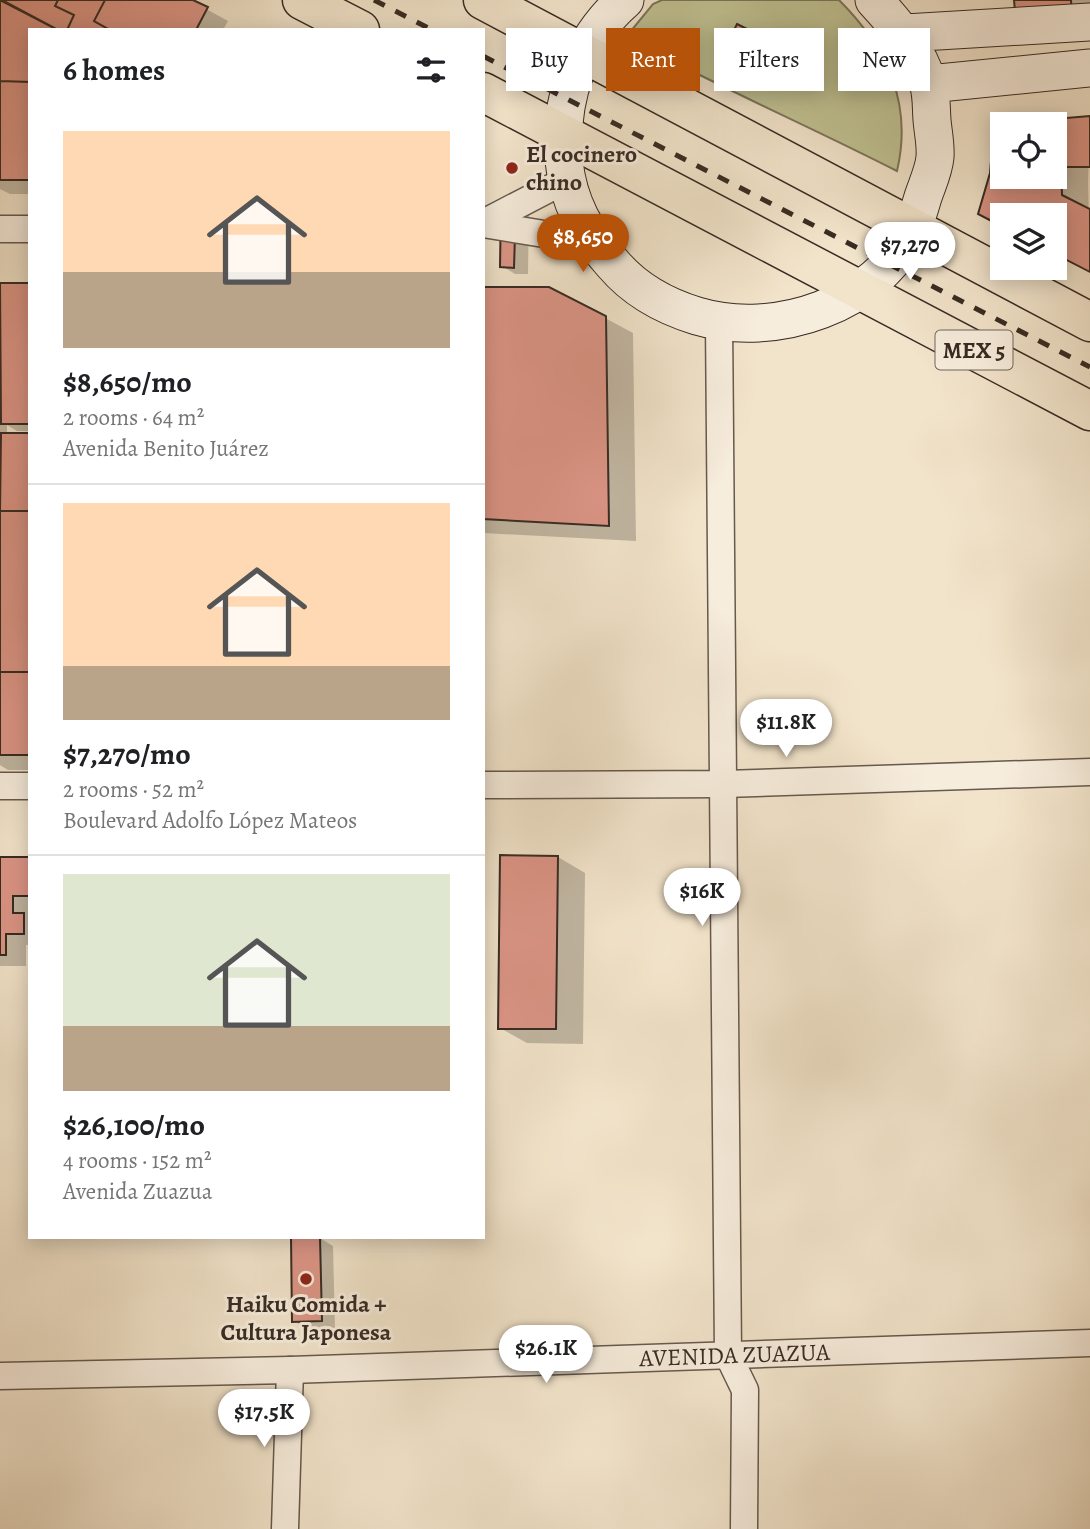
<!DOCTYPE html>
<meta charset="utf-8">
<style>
:root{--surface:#fff;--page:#f6f6f6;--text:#202124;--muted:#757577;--line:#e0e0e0;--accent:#b45309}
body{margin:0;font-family:Alegreya,serif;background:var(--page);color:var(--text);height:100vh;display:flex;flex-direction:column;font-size:26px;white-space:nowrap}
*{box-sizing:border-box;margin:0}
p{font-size:23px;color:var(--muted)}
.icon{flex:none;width:38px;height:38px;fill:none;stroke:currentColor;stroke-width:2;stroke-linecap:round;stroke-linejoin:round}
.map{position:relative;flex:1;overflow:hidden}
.drawer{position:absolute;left:28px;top:28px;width:457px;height:1211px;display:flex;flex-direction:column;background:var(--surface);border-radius:0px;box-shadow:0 4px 18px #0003}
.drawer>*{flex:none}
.hud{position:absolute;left:506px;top:28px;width:478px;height:63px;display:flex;gap:14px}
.fabs{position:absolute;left:990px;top:112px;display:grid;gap:14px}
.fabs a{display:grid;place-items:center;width:77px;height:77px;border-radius:0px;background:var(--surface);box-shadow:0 4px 18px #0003;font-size:35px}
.price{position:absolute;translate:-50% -60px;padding:0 16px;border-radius:24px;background:#fff;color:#222;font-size:23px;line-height:46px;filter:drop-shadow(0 2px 4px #0008)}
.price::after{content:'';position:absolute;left:50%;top:42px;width:21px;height:16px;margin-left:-10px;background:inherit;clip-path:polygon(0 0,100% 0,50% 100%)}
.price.active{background:var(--accent);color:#fff}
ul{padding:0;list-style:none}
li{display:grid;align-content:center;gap:14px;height:371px;padding:0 35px}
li+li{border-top:2px solid var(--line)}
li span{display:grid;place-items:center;height:217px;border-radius:0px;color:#555}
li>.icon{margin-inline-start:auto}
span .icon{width:126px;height:126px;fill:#fffc;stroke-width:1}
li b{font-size:30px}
h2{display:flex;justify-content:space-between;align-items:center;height:84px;padding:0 35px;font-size:30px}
.tag{padding:0 24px;border-radius:0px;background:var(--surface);box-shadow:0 4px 18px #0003;font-size:24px;line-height:63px}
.tag.active{background:var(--accent);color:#fff}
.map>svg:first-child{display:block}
</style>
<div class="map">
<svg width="1090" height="1529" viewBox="0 0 1090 1529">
<rect width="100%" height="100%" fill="#f2e4cb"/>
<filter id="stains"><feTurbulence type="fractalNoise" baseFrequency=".00286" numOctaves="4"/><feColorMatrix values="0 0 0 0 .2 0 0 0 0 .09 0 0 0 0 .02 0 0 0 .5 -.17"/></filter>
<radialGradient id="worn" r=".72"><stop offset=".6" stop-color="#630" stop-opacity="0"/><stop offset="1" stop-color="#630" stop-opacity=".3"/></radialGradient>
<path fill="#c0c293" stroke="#7c765b" stroke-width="2" d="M662,0H839C887,48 913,103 897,171C807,125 714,85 626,37L653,4Z"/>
<path fill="#0003" d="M0,0H190L228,21L223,30H30V194H10L0,189Z
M1016,0H1090V33Z
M758,36L772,44L767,53L774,58L766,73L735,57Z
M1090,118L1088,182L1090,272L1055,215H1003V177H1055V124H1011Z
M503,203L529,212L528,274H515L502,266Z
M0,285H30V431H17L7,425V435H30V770H8L0,765Z
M483,289L605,318L633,333L636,541L483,533Z
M558,857L585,873L583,1044L527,1043L500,1028Z
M30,858V945H26V966H0V859Z
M320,1238L333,1246L335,1328L307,1329L294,1321Z"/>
<path fill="#dc9586" stroke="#372b23" stroke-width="2" fill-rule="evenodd" d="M0,0L58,30H30V82L0,81Z
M2,0H58L55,6L74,15L67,30H58Z
M58,0H105L94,21L110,30H67L74,15L55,6Z
M105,0H193L208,7L196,30H110L94,21Z
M1014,0H1071L1072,18L1016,22Z
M737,24L759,35L754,44L761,48L752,67L733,58L736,51L726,46Z
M0,81L30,82V180H0Z
M1090,116V167H1061L1062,195L1090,209V272L1055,254V215H1003V227L978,214L990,173L994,124ZM1003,124H1055V177H1003Z
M501,202H516L514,268L500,267Z
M0,283H30V424H1Z
M483,287H549L606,316L609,526L483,519Z
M1,433H30V511H0Z
M0,511H30V672H0Z
M0,672H30V755H0Z
M500,855L558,856L556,1029H498Z
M0,857H30V896H13V913H24V934H6V955H0Z
M291,1237H320L322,1321L292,1322Z"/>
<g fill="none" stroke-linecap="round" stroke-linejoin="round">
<defs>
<g id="minor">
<path d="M483,223L566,180"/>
<path d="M483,224L593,242"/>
<path d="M0,229H30"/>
<path d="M719,322L728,1355L745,1390L744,1529"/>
<path d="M483,785L725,784L1090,772"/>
<path d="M0,786H30"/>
<path id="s1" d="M0,1376L290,1370L1090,1343"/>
<path d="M285,1529L290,1370"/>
</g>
<path id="secondary" d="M625,0C578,41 559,100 564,161C568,202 586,234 613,264C635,290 664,306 697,316C774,339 879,306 913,227C917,218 920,207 923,197C927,185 934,170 935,157C936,145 933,132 932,120C931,108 932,94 928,83C918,50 897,25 874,0
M905,33L1090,22
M929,84L1090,68"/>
<path id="primary" d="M302,0L360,30
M483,0L1090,322
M483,92L1090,411"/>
</defs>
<use href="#minor" stroke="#66594d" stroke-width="29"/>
<use href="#secondary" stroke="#372b23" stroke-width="39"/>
<use href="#primary" stroke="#372b23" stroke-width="41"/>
<use href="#minor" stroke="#f7eddd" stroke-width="26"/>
<use href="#secondary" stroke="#f7eddd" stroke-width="37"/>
<use href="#primary" stroke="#f2e4cb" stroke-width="38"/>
<path stroke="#372b23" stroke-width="5" stroke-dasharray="12 12" stroke-linecap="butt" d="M374,0L432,30
M483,56L1090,367"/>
</g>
<g fill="#8f2418" stroke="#f7eddd" stroke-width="2.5">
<circle cx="512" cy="168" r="7"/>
<circle cx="306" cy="1279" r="7"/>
</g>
<g text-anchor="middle" stroke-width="6" stroke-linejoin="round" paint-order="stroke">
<rect fill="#f7eddd" stroke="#71655b" stroke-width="2" x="935.5" y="330.5" width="77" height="39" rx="5"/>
<g font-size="23" font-weight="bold" fill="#372b23">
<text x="974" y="358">MEX 5</text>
</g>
<g font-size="24" font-weight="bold" fill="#372b23" stroke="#f7eddd" text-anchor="start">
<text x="526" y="162">El cocinero<tspan x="526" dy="28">chino</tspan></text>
<text x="306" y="1312" text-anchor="middle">Haiku Comida +<tspan x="306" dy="28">Cultura Japonesa</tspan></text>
</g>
<g font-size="24" fill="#372b23" stroke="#f7eddd">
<text dy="8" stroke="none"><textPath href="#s1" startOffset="735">AVENIDA ZUAZUA</textPath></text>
</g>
</g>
<rect width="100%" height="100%" filter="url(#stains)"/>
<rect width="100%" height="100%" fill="url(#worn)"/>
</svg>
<div class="fabs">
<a><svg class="icon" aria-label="locate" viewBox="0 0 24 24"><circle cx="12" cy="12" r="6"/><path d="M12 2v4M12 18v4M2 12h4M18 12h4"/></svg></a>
<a><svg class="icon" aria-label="layers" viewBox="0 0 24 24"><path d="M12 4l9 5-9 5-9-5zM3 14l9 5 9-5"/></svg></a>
</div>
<b class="price active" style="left:583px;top:274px">$8,650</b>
<b class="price" style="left:910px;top:282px">$7,270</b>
<b class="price" style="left:786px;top:759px">$11.8K</b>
<b class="price" style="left:702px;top:928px">$16K</b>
<b class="price" style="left:546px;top:1385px">$26.1K</b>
<b class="price" style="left:264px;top:1449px">$17.5K</b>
<div class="hud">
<a class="tag">Buy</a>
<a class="tag active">Rent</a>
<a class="tag">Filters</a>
<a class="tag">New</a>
</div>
<section class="drawer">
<h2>6 homes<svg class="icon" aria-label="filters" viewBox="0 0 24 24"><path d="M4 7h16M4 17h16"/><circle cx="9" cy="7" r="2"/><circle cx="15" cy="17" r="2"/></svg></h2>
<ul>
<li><span style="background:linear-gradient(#ffd9b3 65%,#b9a48a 0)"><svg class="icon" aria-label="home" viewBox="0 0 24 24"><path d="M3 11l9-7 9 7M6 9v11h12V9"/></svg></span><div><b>$8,650/mo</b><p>2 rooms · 64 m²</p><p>Avenida Benito Juárez</p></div></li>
<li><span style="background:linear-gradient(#ffd9b3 75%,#b9a48a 0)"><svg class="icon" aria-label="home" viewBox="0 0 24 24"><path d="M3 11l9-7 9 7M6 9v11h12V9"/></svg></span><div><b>$7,270/mo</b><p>2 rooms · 52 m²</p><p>Boulevard Adolfo López Mateos</p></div></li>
<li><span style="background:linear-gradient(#dfe7d0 70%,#b9a48a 0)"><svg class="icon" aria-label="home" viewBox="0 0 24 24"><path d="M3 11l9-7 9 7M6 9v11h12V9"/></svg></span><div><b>$26,100/mo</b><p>4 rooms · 152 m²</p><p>Avenida Zuazua</p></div></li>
</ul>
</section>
</div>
